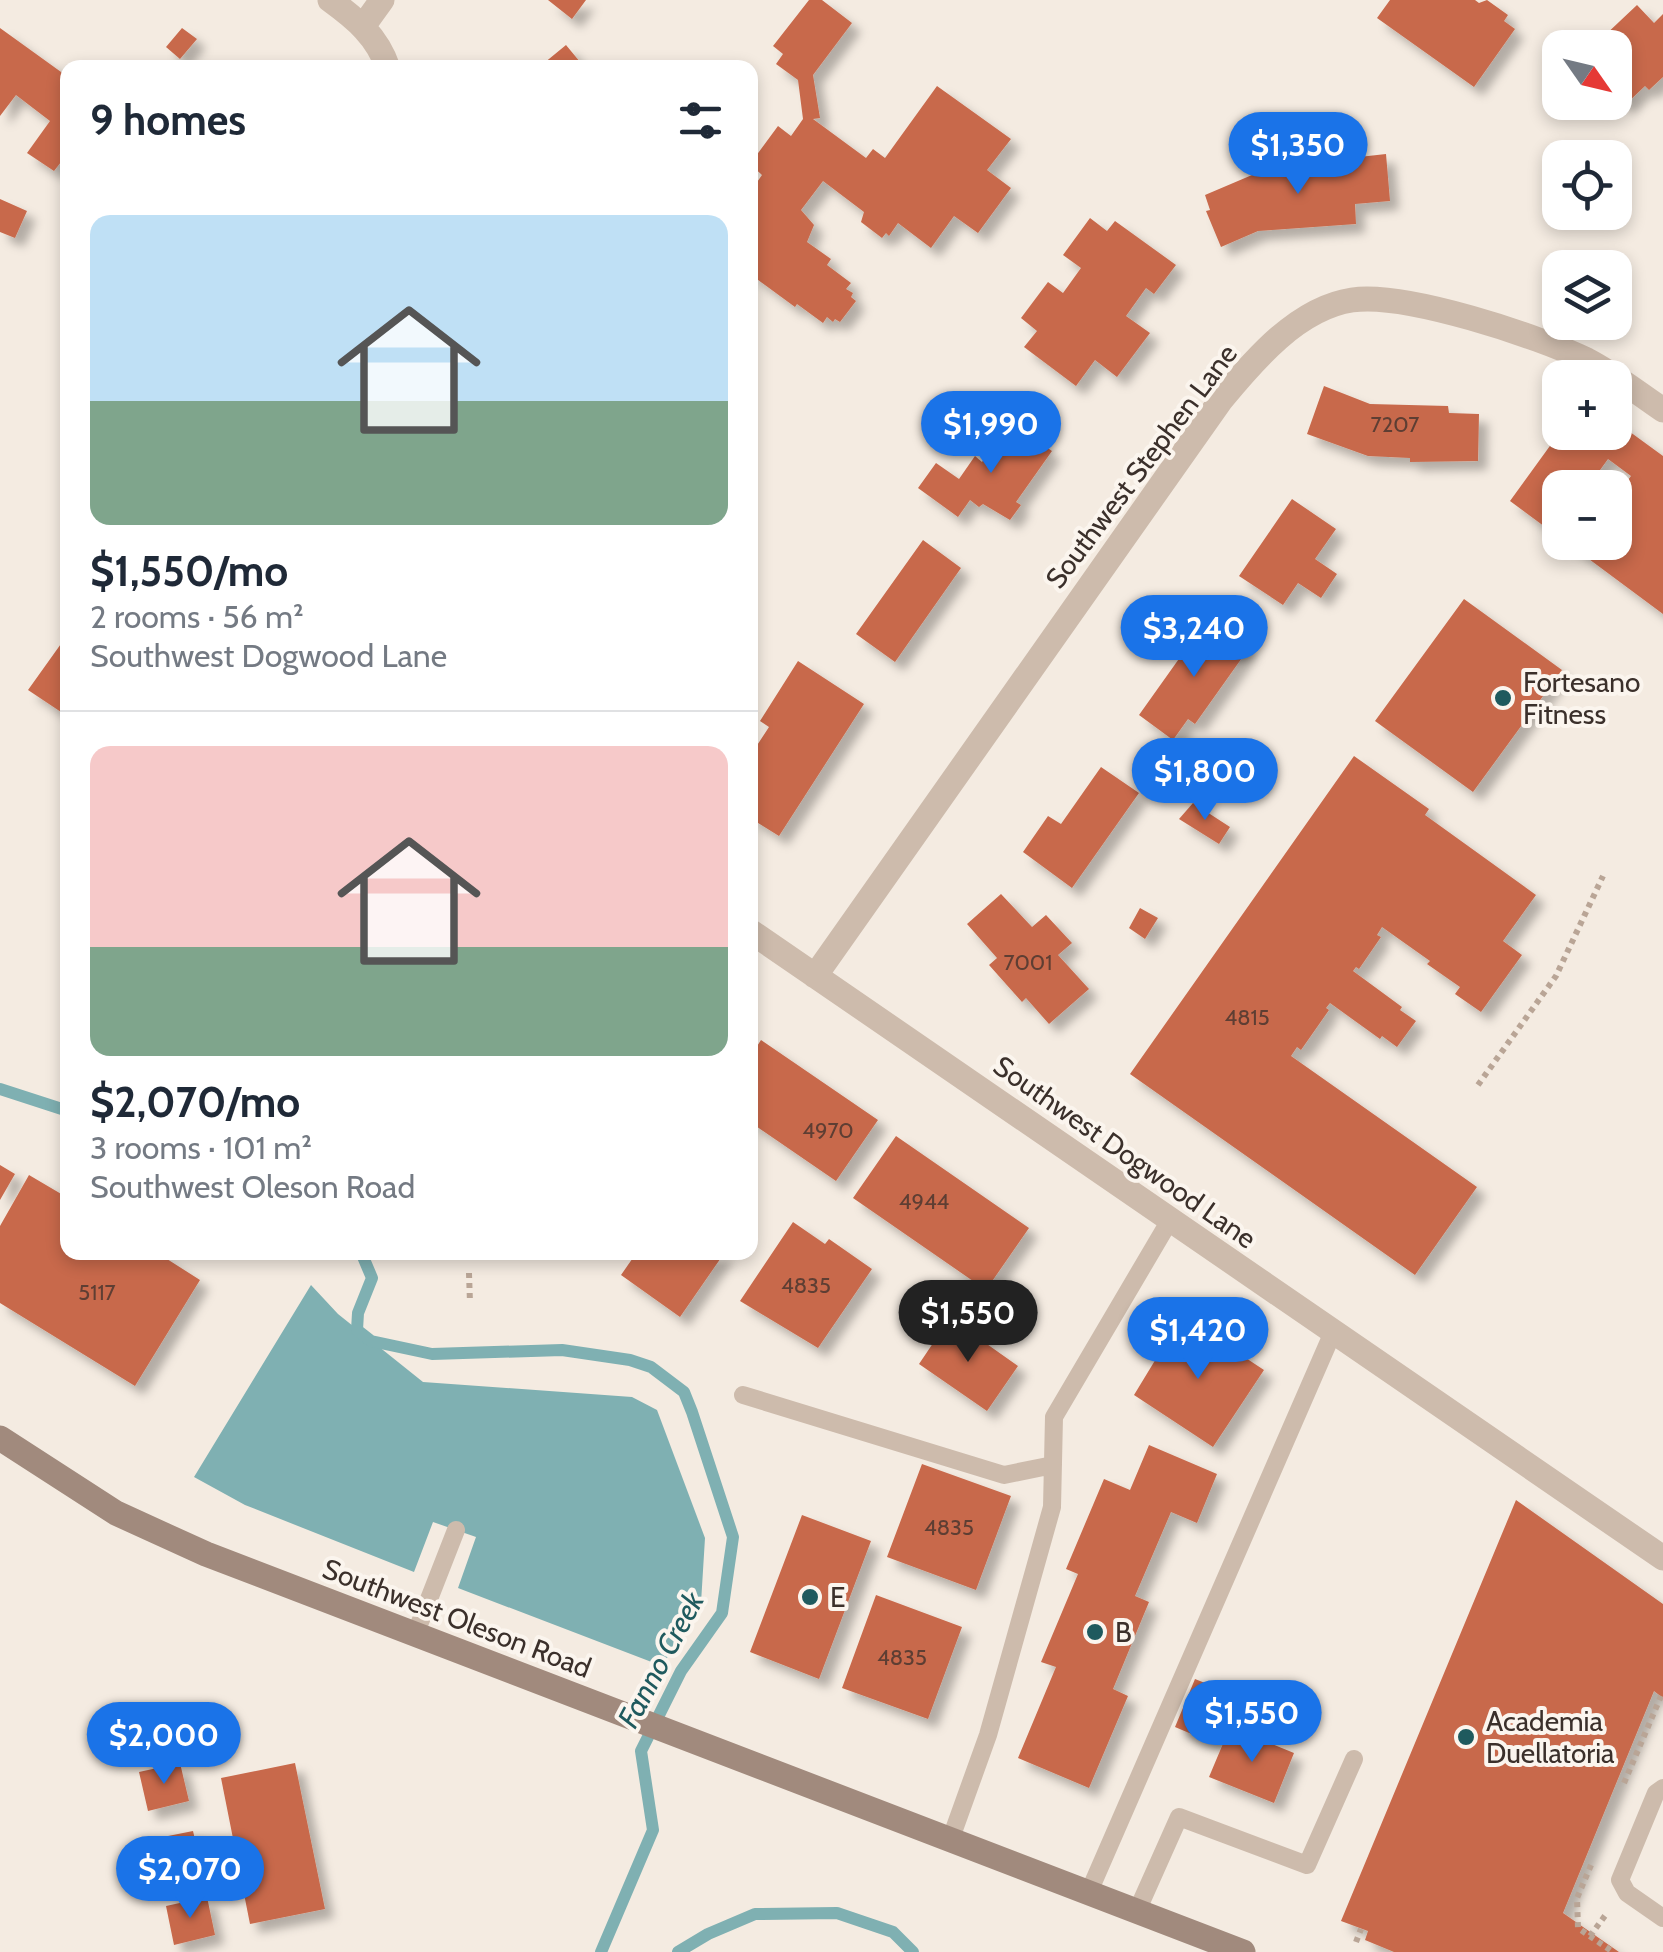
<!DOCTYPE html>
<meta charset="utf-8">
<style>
:root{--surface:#fff;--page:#f6f6f7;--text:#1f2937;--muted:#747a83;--line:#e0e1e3;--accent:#1a73e8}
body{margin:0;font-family:Cabin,sans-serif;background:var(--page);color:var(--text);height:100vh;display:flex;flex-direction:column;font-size:38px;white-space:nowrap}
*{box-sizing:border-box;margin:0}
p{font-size:32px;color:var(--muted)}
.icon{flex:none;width:55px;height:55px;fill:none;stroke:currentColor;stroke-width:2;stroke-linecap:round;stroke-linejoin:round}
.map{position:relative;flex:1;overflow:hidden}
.sheet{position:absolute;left:60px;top:60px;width:698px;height:1200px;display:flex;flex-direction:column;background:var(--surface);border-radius:20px;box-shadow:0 5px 15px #0003}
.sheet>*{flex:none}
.needle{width:65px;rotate:124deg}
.tools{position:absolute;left:1542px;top:30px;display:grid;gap:20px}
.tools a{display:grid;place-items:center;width:90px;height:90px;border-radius:20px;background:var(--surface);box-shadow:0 5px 15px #0003;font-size:50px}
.price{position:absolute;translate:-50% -85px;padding:0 22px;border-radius:35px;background:var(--accent);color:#fff;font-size:32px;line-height:65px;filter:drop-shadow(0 2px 5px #0008)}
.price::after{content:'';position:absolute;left:50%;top:60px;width:30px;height:22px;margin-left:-15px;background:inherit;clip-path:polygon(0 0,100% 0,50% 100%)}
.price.active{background:#222;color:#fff}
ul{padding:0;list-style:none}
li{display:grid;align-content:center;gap:20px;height:530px;padding:0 30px}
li+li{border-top:2px solid var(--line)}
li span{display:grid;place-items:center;height:310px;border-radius:20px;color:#555}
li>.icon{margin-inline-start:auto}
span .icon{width:180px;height:180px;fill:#fffc;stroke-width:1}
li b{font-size:42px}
h2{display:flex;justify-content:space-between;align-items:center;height:120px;padding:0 30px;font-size:42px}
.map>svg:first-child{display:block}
</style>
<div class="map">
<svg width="1663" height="1952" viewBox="0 0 1663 1952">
<defs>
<filter id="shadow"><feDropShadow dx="9" dy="9" stdDeviation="5" flood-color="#0004"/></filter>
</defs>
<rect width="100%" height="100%" fill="#f4ebe1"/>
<path fill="#7fb0b2" d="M311,1285L338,1314L423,1382L632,1397L657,1410L705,1538L701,1603L662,1666L458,1588L476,1537L433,1522L414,1572L245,1505L194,1477Z"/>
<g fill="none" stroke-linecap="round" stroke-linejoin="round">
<path stroke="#7fb0b2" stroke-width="12" d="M0,1089L68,1111
M361,1252L372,1278L358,1313L357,1330L371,1341L432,1354L562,1350L630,1360L651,1367L684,1392L692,1412L733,1537L722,1613L681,1671L641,1751L653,1830L601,1952
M678,1952L708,1934L755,1914L837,1913L893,1932L913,1952"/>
</g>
<path fill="#c8694b" filter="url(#shadow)" d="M548,0H586L572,19Z
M809,0H822L852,23L813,75L820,118L813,119L866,158L873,149L885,158L937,86L1011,139L987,170L1011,188L978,233L954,216L931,248L898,223L889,236L886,233L882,238L861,222L864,212L823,181L801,210L814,225L807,242L831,259L827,265L851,283L846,289L853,293L851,297L856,301L840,322L835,319L833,322L827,317L823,323L797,304L795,307L750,274V267L758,256L750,250V192L762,175L750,164L778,126L791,136L803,119L798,80L776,64L783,54L773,46Z
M1390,0H1475L1479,3L1487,0L1508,15L1504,21L1515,29L1474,87L1377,18Z
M1637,5L1654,23L1663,14V77L1649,90L1645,86L1625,105L1615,95V48H1610L1602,38Z
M0,28L68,77V153L54,171L27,153L50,121L16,95L0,116Z
M182,28L197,39L180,59L166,47Z
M566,45L585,68H538Z
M1386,154L1390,201L1355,204L1356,224L1258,231L1221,247L1206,211L1210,210L1205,195L1252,175V169Z
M0,199L27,211L15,238L0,232Z
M1090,218L1107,231L1115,221L1176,265L1154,294L1146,288L1126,316L1150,333L1117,377L1095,360L1076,386L1024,347L1037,331L1021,318L1048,282L1063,293L1081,268L1063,255Z
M1324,386L1370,404L1448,406L1449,413L1479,414L1478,461L1410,462V458L1368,456L1307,434Z
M1615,421L1663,456V614L1566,542H1615V497L1631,476L1608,459L1587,488H1560V538L1510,501L1560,432H1615Z
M1010,422L1052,451L1016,502L1021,505L1010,520L983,504L979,507L970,500L958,517L918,488L936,463L959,479L975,456L982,462Z
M1292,499L1336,529L1315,559L1337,574L1321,598L1298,583L1283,605L1239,576Z
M923,540L961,568L895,662L856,634Z
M1464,599L1562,670L1473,792L1375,721Z
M1208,618L1249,648L1195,724L1188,719L1173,740L1139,715Z
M68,634V709L64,714L28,690Z
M798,661L864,704L779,836L750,818V756L769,727L760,721Z
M1354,756L1429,809L1425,815L1536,895L1503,941L1522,955L1481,1012L1455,994L1460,987L1427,964L1430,961L1382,927L1377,935L1381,937L1359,969L1356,967L1353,971L1402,1007L1400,1010L1416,1021L1397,1047L1382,1036L1380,1039L1330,1003L1326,1008L1329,1010L1301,1050L1297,1047L1291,1056L1477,1187L1415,1275L1130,1074Z
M1101,767L1139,793L1072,888L1023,852L1048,816L1061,824Z
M1193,803L1230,827L1219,844L1179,819Z
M1001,894L1032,927L1046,915L1072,943L1058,955L1089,989L1049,1024L1026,998L1022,1002L989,965L997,958L967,924Z
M1140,908L1158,918L1145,939L1129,928Z
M761,1040L878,1120L836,1181L750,1122V1057Z
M896,1136L1029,1228L986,1290L853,1198Z
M0,1165L15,1174L0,1200Z
M29,1175L68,1198V1252H156L200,1280L135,1386L0,1303V1226Z
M793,1222L825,1244L829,1239L872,1269L818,1348L740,1301Z
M637,1252H725L680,1317L621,1275Z
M1182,1316L1264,1370L1213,1447L1134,1395Z
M950,1318L1018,1366L987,1411L919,1364Z
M1149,1445L1217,1474L1197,1523L1171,1512L1135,1596L1149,1602L1113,1689L1128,1696L1089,1788L1018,1758L1056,1667L1041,1662L1078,1574L1066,1569L1104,1479L1130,1490Z
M922,1464L1011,1496L976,1590L887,1557Z
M1516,1500L1663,1604V1698L1654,1691L1563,1913L1619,1952H1394L1365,1940L1368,1931L1341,1921Z
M802,1515L871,1541L819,1679L750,1652Z
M876,1595L962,1627L928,1719L842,1688Z
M1195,1679L1235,1695L1215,1744L1175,1727Z
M1230,1727L1294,1753L1274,1803L1209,1777Z
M180,1763L189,1801L148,1811L139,1772Z
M295,1763L325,1909L250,1924L221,1778Z
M193,1831L202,1869L161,1878L153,1839Z
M207,1897L215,1935L174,1945L166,1906Z"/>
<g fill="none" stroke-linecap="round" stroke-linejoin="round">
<path stroke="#b9a596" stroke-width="6" stroke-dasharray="5 5" stroke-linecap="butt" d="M1478,1085L1556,976L1603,876
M469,1273L470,1303
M1624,1783L1661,1696
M1591,1865L1577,1898L1578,1928L1613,1952
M1590,1936L1607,1913
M1356,1942L1361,1929"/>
<path stroke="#cdbbac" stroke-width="18" d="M743,1395L1004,1475L1053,1465
M415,1635L456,1530
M1663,1788L1656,1793L1620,1880L1627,1893L1663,1918
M951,1838L988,1735L1052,1507L1054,1417L1170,1220
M1089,1892L1333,1332
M1138,1909L1179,1817L1307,1865L1354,1759"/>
<path stroke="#cdbbac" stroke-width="25" d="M330,0C356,19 377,36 388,68
M364,25L382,0
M750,931L1663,1558
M815,976L1221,400C1254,360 1298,308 1352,300C1405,292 1538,336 1587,360C1614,374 1638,393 1663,410"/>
<path stroke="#a18a7d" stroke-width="25" d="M0,1438L116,1513L206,1554L1243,1952"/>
</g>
<g fill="#1f5a5e" stroke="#fbf5ee" stroke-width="4">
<circle cx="1503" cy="698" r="10"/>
<circle cx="810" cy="1597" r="10"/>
<circle cx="1095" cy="1632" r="10"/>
<circle cx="1466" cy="1737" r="10"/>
</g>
<g text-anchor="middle" stroke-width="8" stroke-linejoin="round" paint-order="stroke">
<g font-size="22" fill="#5e3e33">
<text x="1395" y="432">7207</text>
<text x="1028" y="970">7001</text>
<text x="1247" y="1025">4815</text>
<text x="828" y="1138">4970</text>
<text x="924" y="1209">4944</text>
<text x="806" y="1293">4835</text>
<text x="97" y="1300">5117</text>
<text x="949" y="1535">4835</text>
<text x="902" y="1665">4835</text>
</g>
<g font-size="28" fill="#3b302b" stroke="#fbf5ee">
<text transform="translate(1141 466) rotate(-53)" y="10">Southwest Stephen Lane</text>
<text transform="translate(1125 1152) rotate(35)" y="10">Southwest Dogwood Lane</text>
<text transform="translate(457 1618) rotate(21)" y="10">Southwest Oleson Road</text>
</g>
<g font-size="28" fill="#3b302b" stroke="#fbf5ee" text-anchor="start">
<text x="1523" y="692">Fortesano<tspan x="1523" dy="32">Fitness</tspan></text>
<text x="830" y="1607">E</text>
<text x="1115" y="1642">B</text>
<text x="1486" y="1731">Academia<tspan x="1486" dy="32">Duellatoria</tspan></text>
</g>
<g font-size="30" font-style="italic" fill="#1f5a5e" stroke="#fbf5ee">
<text transform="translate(661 1660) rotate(-62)" y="10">Fanno Creek</text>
</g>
</g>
</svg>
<div class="tools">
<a><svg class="needle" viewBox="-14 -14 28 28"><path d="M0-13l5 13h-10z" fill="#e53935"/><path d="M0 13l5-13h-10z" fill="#747a83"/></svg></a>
<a><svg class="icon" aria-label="locate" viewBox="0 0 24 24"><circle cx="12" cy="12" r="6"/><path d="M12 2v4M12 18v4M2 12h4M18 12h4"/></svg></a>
<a><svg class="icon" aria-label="layers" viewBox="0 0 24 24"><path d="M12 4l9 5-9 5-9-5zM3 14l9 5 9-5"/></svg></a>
<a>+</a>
<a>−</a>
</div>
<b class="price" style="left:1298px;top:197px">$1,350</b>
<b class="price" style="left:991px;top:476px">$1,990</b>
<b class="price" style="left:1194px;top:680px">$3,240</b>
<b class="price" style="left:1205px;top:823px">$1,800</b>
<b class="price active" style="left:968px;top:1365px">$1,550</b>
<b class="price" style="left:1198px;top:1382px">$1,420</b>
<b class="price" style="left:1252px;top:1765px">$1,550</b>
<b class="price" style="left:164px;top:1787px">$2,000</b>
<b class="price" style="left:190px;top:1921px">$2,070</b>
<section class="sheet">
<h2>9 homes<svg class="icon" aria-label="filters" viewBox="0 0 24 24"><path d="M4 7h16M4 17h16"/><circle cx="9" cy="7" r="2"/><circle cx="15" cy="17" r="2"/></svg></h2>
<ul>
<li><span style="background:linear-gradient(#bfe0f5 60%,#7fa58c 0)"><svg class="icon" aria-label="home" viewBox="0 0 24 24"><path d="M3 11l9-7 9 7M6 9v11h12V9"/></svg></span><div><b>$1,550/mo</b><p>2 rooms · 56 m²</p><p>Southwest Dogwood Lane</p></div></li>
<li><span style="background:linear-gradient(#f6c9c9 65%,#7fa58c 0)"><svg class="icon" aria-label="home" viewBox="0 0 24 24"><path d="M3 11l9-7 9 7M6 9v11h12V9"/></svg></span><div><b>$2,070/mo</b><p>3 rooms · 101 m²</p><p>Southwest Oleson Road</p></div></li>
</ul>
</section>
</div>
